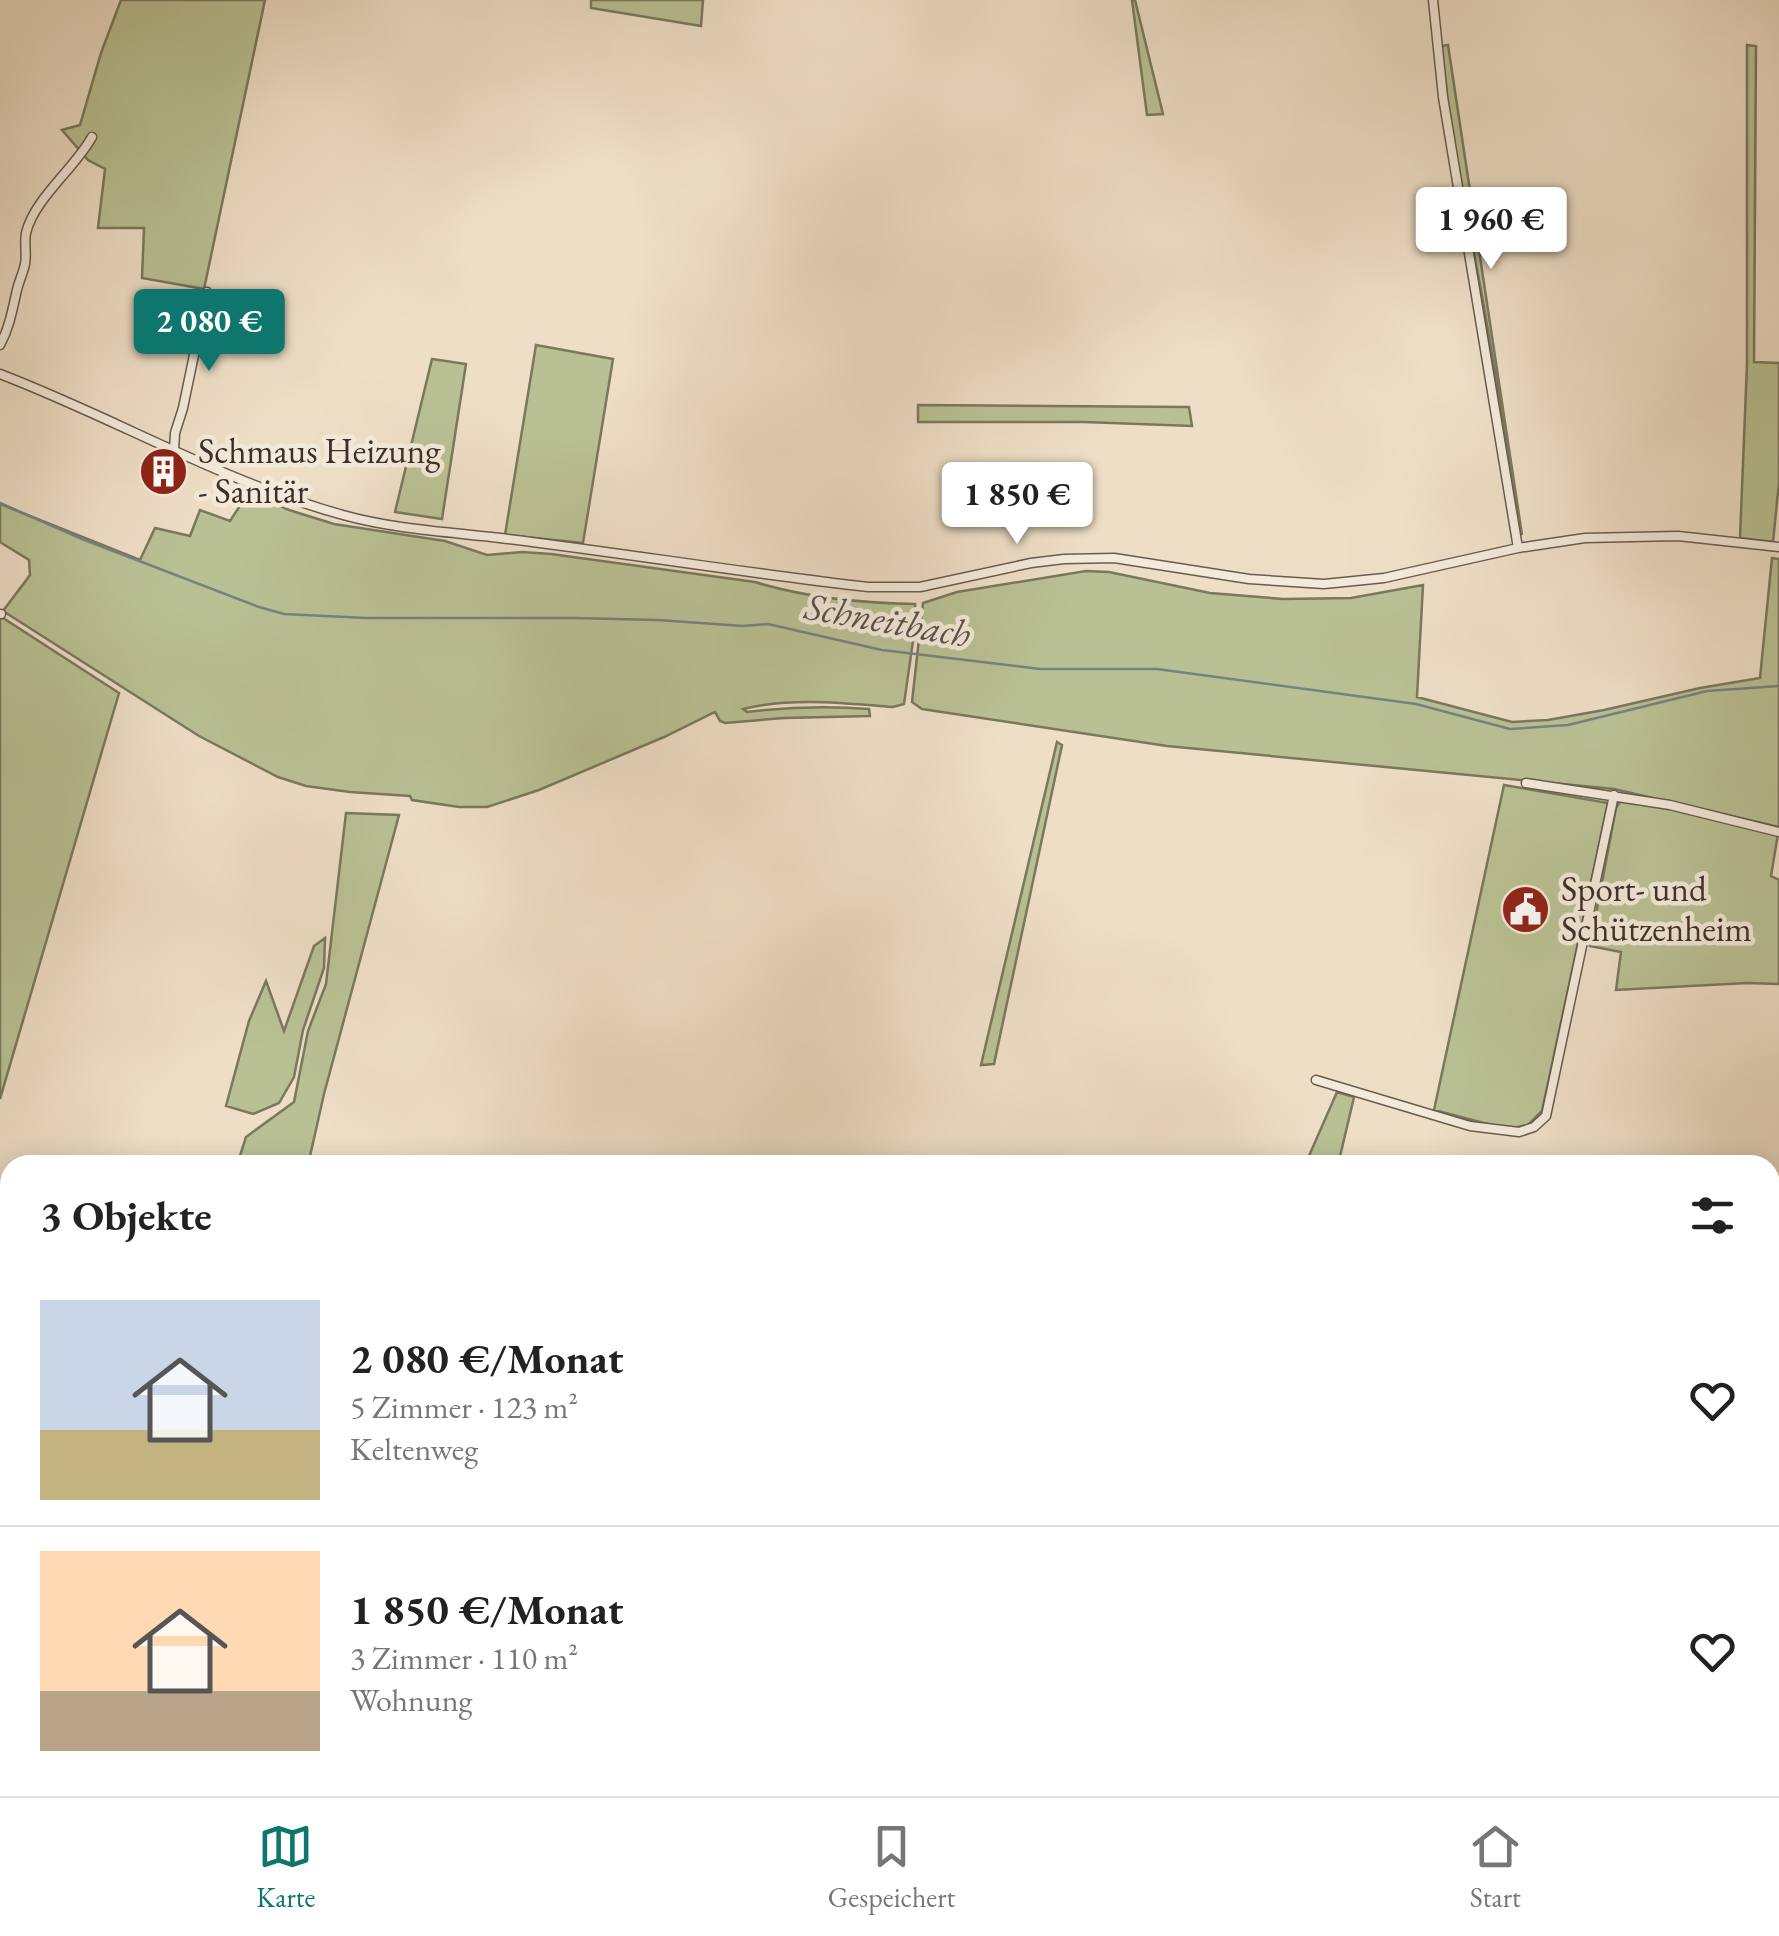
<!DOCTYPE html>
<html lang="de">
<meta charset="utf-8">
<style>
:root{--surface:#fff;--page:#f2f2f2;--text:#222;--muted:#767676;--line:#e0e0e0;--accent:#0f766e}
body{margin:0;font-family:"EB Garamond",serif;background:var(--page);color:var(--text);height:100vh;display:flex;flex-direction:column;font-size:38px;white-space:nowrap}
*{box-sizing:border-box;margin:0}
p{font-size:32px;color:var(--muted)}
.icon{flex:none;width:55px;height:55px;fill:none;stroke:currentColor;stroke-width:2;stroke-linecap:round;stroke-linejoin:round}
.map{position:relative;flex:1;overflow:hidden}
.side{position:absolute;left:0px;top:1155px;width:1780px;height:642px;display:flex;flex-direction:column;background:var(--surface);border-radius:30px 30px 0 0;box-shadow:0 5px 25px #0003}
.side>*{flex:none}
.price{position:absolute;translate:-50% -85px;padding:0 22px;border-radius:10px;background:#fff;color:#222;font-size:32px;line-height:65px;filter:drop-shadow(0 2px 5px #0008)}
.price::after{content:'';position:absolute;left:50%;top:60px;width:30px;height:22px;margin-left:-15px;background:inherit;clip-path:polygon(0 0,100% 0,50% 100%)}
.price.on{background:var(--accent);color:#fff}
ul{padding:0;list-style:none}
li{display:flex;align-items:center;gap:30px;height:250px;padding:0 40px}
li+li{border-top:2px solid var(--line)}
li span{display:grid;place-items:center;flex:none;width:280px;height:200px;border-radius:0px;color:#555}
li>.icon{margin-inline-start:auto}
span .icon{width:120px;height:120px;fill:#fffc;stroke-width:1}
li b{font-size:42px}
h2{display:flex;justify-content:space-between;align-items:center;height:120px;padding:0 40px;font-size:42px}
.tabs{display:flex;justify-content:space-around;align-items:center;height:140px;border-top:2px solid var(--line);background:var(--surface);font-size:28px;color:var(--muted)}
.tabs a{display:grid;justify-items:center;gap:5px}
.tabs .on{color:var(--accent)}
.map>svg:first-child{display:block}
</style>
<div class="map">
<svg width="1779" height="1796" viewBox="0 0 1779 1796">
<rect width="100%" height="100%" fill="#eedec6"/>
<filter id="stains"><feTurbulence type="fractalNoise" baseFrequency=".002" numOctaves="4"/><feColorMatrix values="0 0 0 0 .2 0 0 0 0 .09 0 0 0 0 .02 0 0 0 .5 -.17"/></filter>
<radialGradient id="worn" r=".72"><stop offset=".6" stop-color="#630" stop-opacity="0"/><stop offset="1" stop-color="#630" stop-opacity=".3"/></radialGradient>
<path fill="#b9c194" stroke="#7a785f" stroke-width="2.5" d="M121,0H265L204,289L142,278L144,228H98L105,169L88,160L62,130L80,125L101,53Z
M591,0H703L701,26L591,8Z
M1132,0H1135L1163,114L1147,115Z
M1448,45L1522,535L1484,307L1451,129L1441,46Z
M1747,45L1756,46L1754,362L1779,363V482L1773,542L1740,538L1747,364Z
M536,345L613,359L583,543L505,535Z
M432,359L466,364L442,519L395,512Z
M918,405L1189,407L1192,426L1084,422H918Z
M249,492L289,510L334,524L445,541L487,555L522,552L551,554L755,582C807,598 861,603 915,604L916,620L904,704L893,707C844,703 791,697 743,709L747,712C788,707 828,706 869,709L870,716L784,718L725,723L720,721L715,712L664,737L539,790L487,807H459L412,800L410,796L350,792L306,786L278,777L199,736L3,611L30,575L29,560L0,542V504L140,560L155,528L190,536L200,510L230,521Z
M1772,558L1779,559V827L1614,789L1167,746L922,709L912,702L923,603L957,592L1086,571L1109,572L1210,593L1283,599L1351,598L1423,585L1417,697L1512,722L1548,720L1604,710L1700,688L1760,678Z
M0,616L119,693L0,1099Z
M1057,742L1062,745L994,1064L981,1065Z
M1504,785L1608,803L1542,1111L1528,1125L1507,1129L1434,1110Z
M1625,800L1669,808L1778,834L1771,876L1779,880V984L1747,983L1616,990L1621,952L1590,946L1616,808L1619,803Z
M346,813L399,815L324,1094L308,1165H237L246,1137L294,1102L308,1031L326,984Z
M325,938L324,968L303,1030L294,1077L279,1103L253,1114L226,1106L249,1021L266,981L284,1031L314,946Z
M1337,1092L1354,1097L1338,1165H1305Z
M1770,1434L1779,1443V1549L1770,1553Z
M0,1438L10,1441V1537L0,1539L2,1541L10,1540V1788H652L656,1796H0Z
M1779,1607V1668L1770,1677V1615Z
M1326,1788H1383L1375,1796H1321Z
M1396,1788H1534L1528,1796H1390Z
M1598,1788H1659L1651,1796H1589Z"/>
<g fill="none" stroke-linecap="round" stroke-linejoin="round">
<path stroke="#778283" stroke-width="2.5" d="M0,503L82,539L259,607L284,614L366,618H573L658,620L743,626L768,624L882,650L1040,669H1157L1416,704L1510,729L1568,725L1707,691L1779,686
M1770,1657L1779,1648
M1632,1796L1641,1788"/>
<defs>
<path id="street" d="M1433,0L1443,97L1518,548
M0,345C9,328 12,312 16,294C18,283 23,274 25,264C27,254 24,243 26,233C34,199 75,168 92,137
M0,374C115,418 223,482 343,515C393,529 448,532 500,538C623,553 745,573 868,587H920L1031,563L1064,559L1114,558L1249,579L1324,584L1384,578L1518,548L1585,538L1678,536L1779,547
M174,451L175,433L183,408L207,292
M0,614H1
M1526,783L1670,805L1779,832
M1316,1080L1470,1126L1519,1132L1534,1127L1546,1116L1614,795
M1770,1268L1779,1264
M1770,1360L1779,1355
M1259,1796L1264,1788"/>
</defs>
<use href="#street" stroke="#685b51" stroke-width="11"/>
<use href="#street" stroke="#f4eada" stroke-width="8"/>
<path stroke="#3c2f2a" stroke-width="2.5" stroke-dasharray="18 18" stroke-linecap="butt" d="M1770,1603L1779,1594
M1579,1796L1587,1788"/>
</g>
<defs>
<symbol id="building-disc" viewBox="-11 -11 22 22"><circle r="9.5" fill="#8f2418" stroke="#f4eada"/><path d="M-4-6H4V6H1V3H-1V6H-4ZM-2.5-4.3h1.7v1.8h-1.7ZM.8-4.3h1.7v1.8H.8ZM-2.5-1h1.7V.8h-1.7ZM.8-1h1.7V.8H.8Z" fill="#fff"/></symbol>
<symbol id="civic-disc" viewBox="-11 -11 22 22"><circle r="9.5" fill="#8f2418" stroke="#f4eada"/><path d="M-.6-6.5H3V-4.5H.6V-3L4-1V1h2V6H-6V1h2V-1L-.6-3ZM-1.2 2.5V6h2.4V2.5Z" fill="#fff"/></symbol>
</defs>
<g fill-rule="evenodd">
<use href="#building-disc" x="136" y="444" width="55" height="55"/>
<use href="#civic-disc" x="1498" y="882" width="55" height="55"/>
</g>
<g text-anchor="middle" stroke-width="9" stroke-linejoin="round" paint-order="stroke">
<g font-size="35" fill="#3c2f2a" stroke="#f4eada" text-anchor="start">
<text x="198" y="463">Schmaus Heizung<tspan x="198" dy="40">- Sanitär</tspan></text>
<text x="1561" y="901">Sport- und<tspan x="1561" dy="40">Schützenheim</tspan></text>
</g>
<g font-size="38" font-style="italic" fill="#54524f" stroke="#f4eada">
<text transform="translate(888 620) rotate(10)" y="13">Schneitbach</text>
</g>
</g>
<rect width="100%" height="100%" filter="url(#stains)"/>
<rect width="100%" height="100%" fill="url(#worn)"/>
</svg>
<b class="price" style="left:1491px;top:272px">1 960 €</b>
<b class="price on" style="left:209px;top:374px">2 080 €</b>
<b class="price" style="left:1017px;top:547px">1 850 €</b>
<section class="side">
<h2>3 Objekte<svg class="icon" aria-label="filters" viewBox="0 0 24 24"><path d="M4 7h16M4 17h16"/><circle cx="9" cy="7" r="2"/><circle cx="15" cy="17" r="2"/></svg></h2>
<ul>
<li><span style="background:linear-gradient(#c9d6e8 65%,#c2b280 0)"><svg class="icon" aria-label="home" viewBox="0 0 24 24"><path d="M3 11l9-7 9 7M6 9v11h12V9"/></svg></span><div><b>2 080 €/Monat</b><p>5 Zimmer · 123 m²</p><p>Keltenweg</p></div><svg class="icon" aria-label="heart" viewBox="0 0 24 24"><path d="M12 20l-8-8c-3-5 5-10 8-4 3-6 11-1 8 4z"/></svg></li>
<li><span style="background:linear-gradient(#ffd9b3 70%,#b9a48a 0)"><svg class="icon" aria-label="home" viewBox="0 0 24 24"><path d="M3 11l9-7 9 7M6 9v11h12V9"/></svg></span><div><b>1 850 €/Monat</b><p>3 Zimmer · 110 m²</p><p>Wohnung</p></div><svg class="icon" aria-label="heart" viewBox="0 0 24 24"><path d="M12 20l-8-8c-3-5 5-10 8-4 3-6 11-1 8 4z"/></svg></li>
</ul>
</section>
</div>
<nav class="tabs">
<a class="on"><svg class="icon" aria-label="map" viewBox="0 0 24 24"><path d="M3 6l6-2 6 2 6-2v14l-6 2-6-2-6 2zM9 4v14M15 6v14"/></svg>Karte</a>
<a><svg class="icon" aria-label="saved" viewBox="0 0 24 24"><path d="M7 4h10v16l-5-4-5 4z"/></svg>Gespeichert</a>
<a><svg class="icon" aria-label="home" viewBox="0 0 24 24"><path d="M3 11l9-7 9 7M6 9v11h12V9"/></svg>Start</a>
</nav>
